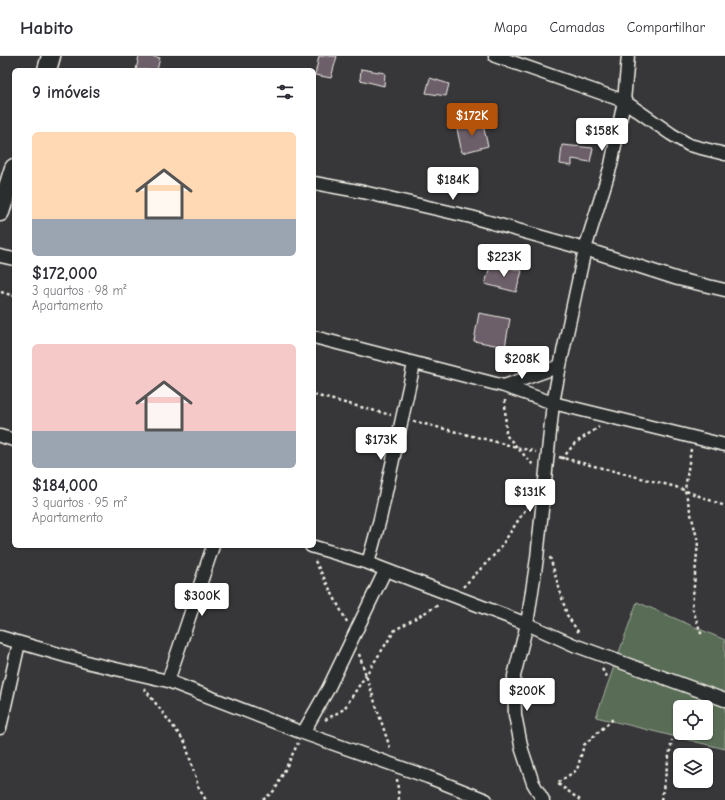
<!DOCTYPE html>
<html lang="pt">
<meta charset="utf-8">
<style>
:root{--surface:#fff;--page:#f7f7f7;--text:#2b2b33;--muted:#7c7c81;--line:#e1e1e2;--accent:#b45309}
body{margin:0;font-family:"Comic Neue",sans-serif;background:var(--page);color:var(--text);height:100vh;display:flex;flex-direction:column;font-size:15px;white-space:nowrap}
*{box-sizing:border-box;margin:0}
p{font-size:13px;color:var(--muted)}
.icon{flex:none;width:22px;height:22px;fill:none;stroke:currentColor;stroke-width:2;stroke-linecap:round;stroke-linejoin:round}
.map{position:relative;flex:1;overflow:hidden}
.sheet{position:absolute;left:12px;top:12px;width:304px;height:480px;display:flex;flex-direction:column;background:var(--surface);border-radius:6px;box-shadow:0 1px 3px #0004}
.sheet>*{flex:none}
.tools{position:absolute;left:673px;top:644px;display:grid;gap:8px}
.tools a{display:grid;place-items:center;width:40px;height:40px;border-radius:6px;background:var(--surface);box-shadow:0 1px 3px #0004;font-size:20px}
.price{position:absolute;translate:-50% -34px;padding:0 9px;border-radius:4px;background:#fff;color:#222;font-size:13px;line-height:26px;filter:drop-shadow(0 1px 2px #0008)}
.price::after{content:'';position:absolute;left:50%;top:24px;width:12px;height:9px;margin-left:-6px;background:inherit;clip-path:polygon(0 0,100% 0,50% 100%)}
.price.selected{background:var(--accent);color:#fff}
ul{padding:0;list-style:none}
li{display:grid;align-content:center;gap:8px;height:212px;padding:0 20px}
li span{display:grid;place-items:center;height:124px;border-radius:6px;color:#555}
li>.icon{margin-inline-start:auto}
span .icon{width:72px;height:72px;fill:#fffc;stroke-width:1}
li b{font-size:17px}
h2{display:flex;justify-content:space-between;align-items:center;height:48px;padding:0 20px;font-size:17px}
header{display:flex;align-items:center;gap:24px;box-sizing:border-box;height:56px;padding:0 20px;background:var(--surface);border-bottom:1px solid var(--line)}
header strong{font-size:19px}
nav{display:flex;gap:22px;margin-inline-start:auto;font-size:14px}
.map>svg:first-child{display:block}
</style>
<header>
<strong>Habito</strong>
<nav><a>Mapa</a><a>Camadas</a><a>Compartilhar</a></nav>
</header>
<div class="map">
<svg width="725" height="744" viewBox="0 0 725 744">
<rect width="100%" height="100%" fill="#37373a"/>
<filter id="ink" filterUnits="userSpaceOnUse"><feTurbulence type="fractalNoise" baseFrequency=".025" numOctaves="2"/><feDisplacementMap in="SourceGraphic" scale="8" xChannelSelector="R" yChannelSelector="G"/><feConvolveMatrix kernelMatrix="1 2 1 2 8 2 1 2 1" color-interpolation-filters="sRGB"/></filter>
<g filter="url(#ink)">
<path fill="#596c56" stroke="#a6ae9f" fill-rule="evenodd" d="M637,546L725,584V693L596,661ZM680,651H706V677H680Z"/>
<path fill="#6d5e6b" stroke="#f4f1e8" d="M139,0H151L160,2L157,14H136Z
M319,0H337L331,22L315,19Z
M361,13L385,17L384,30L360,24Z
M430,22L449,28L446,40L426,37Z
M482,65L488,90L462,97L457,73Z
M562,89L593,92L590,106L572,103V110L560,108Z
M491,207L522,215L516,236L485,228Z
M479,257L510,263L505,291L474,285Z"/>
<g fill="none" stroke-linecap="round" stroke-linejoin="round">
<defs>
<path id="street" d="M495,0L624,45L671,78L689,89L725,98
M314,127L363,136L471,161L585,193L678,223L725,234
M0,200L14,203
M314,281L504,330L553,347L725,389
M504,330L560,310
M0,380L14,384
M311,490L368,507L527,568L574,589L725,644
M368,507L380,463L414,308
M0,581L90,607L168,625L303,677L428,721L486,744
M168,625L213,490
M0,672L19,587
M303,677L328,633L385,515
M543,744L533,727L522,694L515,659L514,620L527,568L537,502L553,347L560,310L585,193L611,109L624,45L628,0"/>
<path id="secondary" d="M47,14L51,0
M0,156L14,112"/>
</defs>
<use href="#street" stroke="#f4f1e8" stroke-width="15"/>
<use href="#secondary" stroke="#f4f1e8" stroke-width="21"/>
<path stroke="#f4f1e8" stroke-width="2.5" stroke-dasharray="3 3" stroke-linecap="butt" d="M1,236L14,240
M314,339L391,359
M505,344L506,379L534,410
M413,365L536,396
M691,393L685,434L698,486L692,551L702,580
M559,401L676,431L725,450
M562,403L575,387L599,371
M550,501L567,559L579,577
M315,505L347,566
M463,531L498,495L529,448
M359,598L391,695
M602,613L608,622
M144,632L185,686L199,733L206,744
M325,664L344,653L395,574L440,548
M397,723L399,744
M263,744L275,734L298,687
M580,744L557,727L577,714L584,689L613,663
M661,744L672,684"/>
<use href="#street" stroke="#2a2d2e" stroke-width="12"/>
<use href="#secondary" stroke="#2a2d2e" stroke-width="18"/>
</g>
</g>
</svg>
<div class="tools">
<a><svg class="icon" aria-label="locate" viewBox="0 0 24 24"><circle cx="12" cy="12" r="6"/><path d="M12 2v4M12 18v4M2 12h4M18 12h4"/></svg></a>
<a><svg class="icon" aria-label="layers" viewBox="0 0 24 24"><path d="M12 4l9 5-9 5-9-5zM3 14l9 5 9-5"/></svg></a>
</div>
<b class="price selected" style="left:472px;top:81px">$172K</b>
<b class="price" style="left:602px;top:96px">$158K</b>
<b class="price" style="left:453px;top:145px">$184K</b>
<b class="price" style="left:504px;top:222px">$223K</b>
<b class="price" style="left:522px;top:324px">$208K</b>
<b class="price" style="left:381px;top:405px">$173K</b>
<b class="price" style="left:530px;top:457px">$131K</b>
<b class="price" style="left:202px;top:561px">$300K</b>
<b class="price" style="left:527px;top:656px">$200K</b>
<section class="sheet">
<h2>9 imóveis<svg class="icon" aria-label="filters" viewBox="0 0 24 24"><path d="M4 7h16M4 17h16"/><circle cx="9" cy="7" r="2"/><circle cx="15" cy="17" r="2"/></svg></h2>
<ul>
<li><span style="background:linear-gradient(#ffd9b3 70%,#9aa5b1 0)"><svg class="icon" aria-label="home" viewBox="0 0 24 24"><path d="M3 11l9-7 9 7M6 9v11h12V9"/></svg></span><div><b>$172,000</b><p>3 quartos · 98 m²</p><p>Apartamento</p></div></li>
<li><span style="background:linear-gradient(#f6c9c9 70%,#9aa5b1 0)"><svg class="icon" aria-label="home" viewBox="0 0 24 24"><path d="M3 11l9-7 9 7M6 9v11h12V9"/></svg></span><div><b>$184,000</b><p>3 quartos · 95 m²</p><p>Apartamento</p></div></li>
</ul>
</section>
</div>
